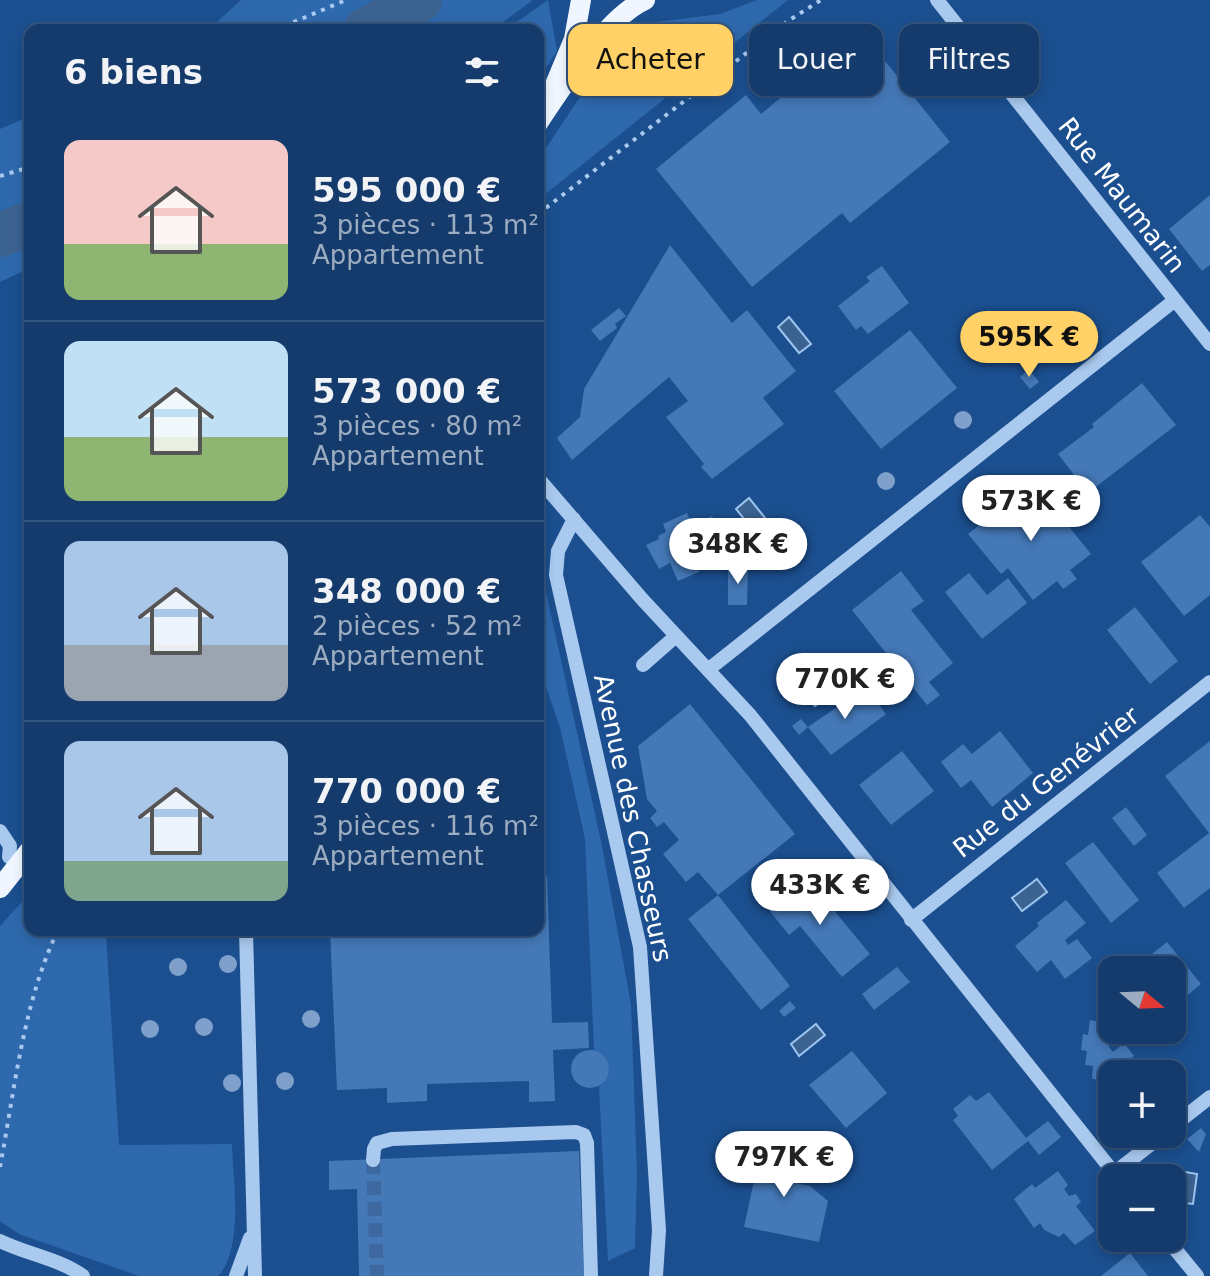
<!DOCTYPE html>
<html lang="fr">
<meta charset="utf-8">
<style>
:root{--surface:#143b6b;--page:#1d4271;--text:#f1f3f6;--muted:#9dadc1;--line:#33557e;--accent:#ffd166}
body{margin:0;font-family:"DejaVu Sans",sans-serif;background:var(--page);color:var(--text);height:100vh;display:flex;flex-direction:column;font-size:30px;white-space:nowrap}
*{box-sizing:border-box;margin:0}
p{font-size:26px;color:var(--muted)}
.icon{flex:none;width:44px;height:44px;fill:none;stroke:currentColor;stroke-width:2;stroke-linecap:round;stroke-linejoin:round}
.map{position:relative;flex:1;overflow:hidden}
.panel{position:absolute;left:24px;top:24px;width:520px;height:912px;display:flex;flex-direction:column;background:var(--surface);border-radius:16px;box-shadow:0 4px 12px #0003,0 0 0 2px var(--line)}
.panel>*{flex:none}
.top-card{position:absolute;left:568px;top:24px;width:522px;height:72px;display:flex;gap:16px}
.needle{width:52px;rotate:109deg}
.buttons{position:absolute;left:1098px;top:956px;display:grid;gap:16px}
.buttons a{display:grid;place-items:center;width:88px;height:88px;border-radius:16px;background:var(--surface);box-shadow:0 4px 12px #0003,0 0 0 2px var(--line);font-size:40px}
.price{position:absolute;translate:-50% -68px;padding:0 18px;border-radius:28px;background:#fff;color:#222;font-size:26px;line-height:52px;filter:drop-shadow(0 2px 4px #0008)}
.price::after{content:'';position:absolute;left:50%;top:48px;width:24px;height:18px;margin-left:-12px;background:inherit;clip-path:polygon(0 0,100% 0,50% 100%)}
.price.on{background:var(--accent);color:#111}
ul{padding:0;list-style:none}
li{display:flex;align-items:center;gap:24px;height:200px;padding:0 40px}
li+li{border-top:2px solid var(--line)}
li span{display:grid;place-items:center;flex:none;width:224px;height:160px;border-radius:16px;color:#555}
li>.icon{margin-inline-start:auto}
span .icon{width:96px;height:96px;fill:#fffc;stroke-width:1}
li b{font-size:34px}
h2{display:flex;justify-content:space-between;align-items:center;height:96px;padding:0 40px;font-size:34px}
.tag{padding:0 28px;border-radius:16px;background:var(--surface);box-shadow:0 4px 12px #0003,0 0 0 2px var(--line);font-size:28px;line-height:72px}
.tag.on{background:var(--accent);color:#111}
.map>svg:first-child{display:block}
</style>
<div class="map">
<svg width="1210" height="1276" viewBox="0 0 1210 1276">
<rect width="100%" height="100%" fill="#1b4f8f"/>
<path fill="#2e69ad" d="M241,0H533L492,30H200L218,21Z
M548,0L557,51L538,80V30H505Z
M757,0H788L538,200V160L607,56L648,23L720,14Z
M30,116V268L0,282V129Z
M538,556L601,841L631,1004L637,1171L635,1248L608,1261L599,1087C613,1075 612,1057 594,1050L585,839L560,727L538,664Z
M30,893V930H110L106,934L119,1145L232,1144C233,1181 244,1249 218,1276H139L19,1234L0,1221V926Z"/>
<path fill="#3c6290" stroke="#9cc4f0" stroke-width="2" d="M789,317L811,344L799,353L778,327Z
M749,498L770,524L757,535L736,509Z
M839,663L843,668L833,676L841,686L815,706L803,691Z
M1037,879L1047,892L1022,911L1012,898Z
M816,1024L825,1035L799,1056L791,1044Z
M1180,1171L1197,1174L1193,1204L1176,1202Z"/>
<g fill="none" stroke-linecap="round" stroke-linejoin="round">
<path stroke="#3c6290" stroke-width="44" d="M365,30L420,0
M0,235L30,223"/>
</g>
<path fill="#4478b7" d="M861,31L950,142L850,223L842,213L752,287L656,169L746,95L761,114Z
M1210,195V265L1202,271L1169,229Z
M670,245L732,323L747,310L796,371L763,398L784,424L712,479L701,467L704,464L666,417L688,401L669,377L572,460L557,438L580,417L584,389Z
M882,266L909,303L868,334L861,326L856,330L838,306L870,281L866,277Z
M619,308L626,316L615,324L617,328L600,341L591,330Z
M910,330L957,388L881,449L834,391Z
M1029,369L1039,382L1030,389L1020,377Z
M1142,383L1176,425L1088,493L1058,454L1094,427L1092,424Z
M1033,482L1091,554L1070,570L1077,579L1063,589L1057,581L1033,600L1008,568L1001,574L968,534Z
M687,513L692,525L712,516L718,530L705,535L710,546L692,556L699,572L678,581L670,563L659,569L646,545L659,539L658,536L666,532L663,524Z
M1200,515L1210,527V595L1184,616L1141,562Z
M728,568H748L747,605H728Z
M901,571L924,601L911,610L953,663L929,682L940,695L927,705L852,610Z
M969,573L987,595L1008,578L1027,603L982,639L945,592Z
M1135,607L1178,661L1150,684L1107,630Z
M866,687L886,714L831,755L808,727L799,735L792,726L801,719L808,727Z
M690,704L795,834L718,895L790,986L761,1010L688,919L718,895L698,872L686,882L663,854L679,840L664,822L657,827L650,818L657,811L647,799L638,746Z
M1000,731L1033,773L992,807L971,780L961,788L941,762L963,744L972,754Z
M1210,741V888L1184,908L1157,873L1209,833L1165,776Z
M902,751L934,791L891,825L859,785Z
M1126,807L1147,835L1134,846L1112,818Z
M1093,842L1139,900L1111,923L1065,863Z
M538,876H547L552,1023L588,1022L589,1048L553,1050L555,1101L529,1102V1081L427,1084V1101L387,1103V1088L337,1090L330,930H538Z
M808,879L870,954L842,977L800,926L789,935L769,910Z
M1066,900L1086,923L1065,940L1068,945L1077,939L1092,958L1065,979L1051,960L1037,972L1015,946L1039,926L1037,923Z
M1167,942L1201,984L1172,1008V970H1132Z
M897,967L910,982L874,1010L862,994Z
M790,1001L796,1008L784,1017L779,1011Z
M1090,1020L1100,1022L1109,1034V1047L1113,1052L1124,1043L1134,1056L1128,1061L1134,1069L1140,1064L1148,1074H1112V1087L1101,1091L1095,1079H1092L1093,1066L1085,1065L1087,1051L1081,1050L1083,1034L1088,1035Z
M571 1069a19 19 0 1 1 38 0a19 19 0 1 1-38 0Z
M852,1051L887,1093L846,1128L809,1085Z
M989,1092L1026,1138L1048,1121L1061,1137L1039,1155L1028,1141L992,1170L953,1120L958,1116L953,1109L970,1095L976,1101Z
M1201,1128L1206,1134L1199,1152L1187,1139Z
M762,1144L792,1151L788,1165L795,1166L791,1182L810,1186L828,1201L819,1242L744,1227Z
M579,1151L584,1276H359L357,1189L329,1190V1161Z
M1058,1171L1068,1185L1064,1189L1069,1196L1076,1194L1081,1202L1076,1206L1095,1231L1075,1245L1064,1233L1059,1237L1044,1230L1040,1223L1034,1228L1014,1199L1032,1184L1035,1188Z
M1130,1253L1148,1276H1101Z"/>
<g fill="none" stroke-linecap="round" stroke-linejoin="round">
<path stroke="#3d69a0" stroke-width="14" stroke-dasharray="14 7" stroke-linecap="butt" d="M373,1160L377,1276"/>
<path stroke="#a9c9ee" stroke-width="4" stroke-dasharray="4 6" stroke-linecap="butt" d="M275,30L346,0
M0,176L30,167
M538,214L788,21L821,0
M0,1167C15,1088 23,1003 58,930"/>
<path stroke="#a9c9ee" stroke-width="14" d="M937,0L1210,344
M538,478L642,599L750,715L1118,1178
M574,519L558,551L556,575L640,947L659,1230L656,1276
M643,665L676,636
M709,669L1175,300
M0,831L10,846L9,857
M911,920L1210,682
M246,930L255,1276
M1172,1127L1210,1097
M373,1160L374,1149L377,1143L392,1139L576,1132L584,1135L587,1143L591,1276
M1114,1173L1164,1134
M1166,1238L1197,1276
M0,1241C26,1254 60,1259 83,1276
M236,1276L250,1238"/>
<path stroke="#f0f6ff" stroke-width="20" d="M554,87L574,39L581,0
M538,123C561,88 608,16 645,0
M0,888L30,850"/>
</g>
<g fill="#7ea0ca">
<circle cx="963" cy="420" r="9"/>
<circle cx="886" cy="481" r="9"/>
<circle cx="993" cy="491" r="9"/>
<circle cx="228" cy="964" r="9"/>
<circle cx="178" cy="967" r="9"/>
<circle cx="311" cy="1019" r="9"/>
<circle cx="204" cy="1027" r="9"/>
<circle cx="150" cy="1029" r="9"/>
<circle cx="285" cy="1081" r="9"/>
<circle cx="232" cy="1083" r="9"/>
</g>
<g text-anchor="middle" stroke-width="7" stroke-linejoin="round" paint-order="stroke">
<g font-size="26" fill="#fff" stroke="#1b4f8f">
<text transform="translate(1122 195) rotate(52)" y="9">Rue Maumarin</text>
<text transform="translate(1046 782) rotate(-38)" y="9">Rue du Genévrier</text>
<text transform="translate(633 818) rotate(78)" y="9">Avenue des Chasseurs</text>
</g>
</g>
</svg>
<div class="buttons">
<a><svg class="needle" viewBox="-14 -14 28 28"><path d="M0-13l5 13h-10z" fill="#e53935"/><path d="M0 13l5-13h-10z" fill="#9dadc1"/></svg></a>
<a>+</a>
<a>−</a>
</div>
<b class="price on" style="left:1029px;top:379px">595K €</b>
<b class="price" style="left:1031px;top:543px">573K €</b>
<b class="price" style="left:738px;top:586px">348K €</b>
<b class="price" style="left:845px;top:721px">770K €</b>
<b class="price" style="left:820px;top:927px">433K €</b>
<b class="price" style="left:784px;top:1199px">797K €</b>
<div class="top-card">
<a class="tag on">Acheter</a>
<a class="tag">Louer</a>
<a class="tag">Filtres</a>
</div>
<section class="panel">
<h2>6 biens<svg class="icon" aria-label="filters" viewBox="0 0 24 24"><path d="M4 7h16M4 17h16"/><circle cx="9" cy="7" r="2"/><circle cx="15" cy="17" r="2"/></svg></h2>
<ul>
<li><span style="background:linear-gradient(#f6c9c9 65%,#8fb573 0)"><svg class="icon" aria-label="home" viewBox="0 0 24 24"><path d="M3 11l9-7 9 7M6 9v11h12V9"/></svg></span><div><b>595 000 €</b><p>3 pièces · 113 m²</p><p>Appartement</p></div></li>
<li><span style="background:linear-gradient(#bfe0f5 60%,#8fb573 0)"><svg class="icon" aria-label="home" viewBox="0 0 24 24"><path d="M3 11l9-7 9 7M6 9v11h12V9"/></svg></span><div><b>573 000 €</b><p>3 pièces · 80 m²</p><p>Appartement</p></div></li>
<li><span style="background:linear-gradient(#a9c7e8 65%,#9aa5b1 0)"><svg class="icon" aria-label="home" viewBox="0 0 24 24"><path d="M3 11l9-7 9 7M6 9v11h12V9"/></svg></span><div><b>348 000 €</b><p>2 pièces · 52 m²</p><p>Appartement</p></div></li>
<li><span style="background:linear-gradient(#a9c7e8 75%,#7fa58c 0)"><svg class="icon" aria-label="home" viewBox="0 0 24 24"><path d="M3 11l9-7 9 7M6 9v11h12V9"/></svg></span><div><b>770 000 €</b><p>3 pièces · 116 m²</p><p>Appartement</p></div></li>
</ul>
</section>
</div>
